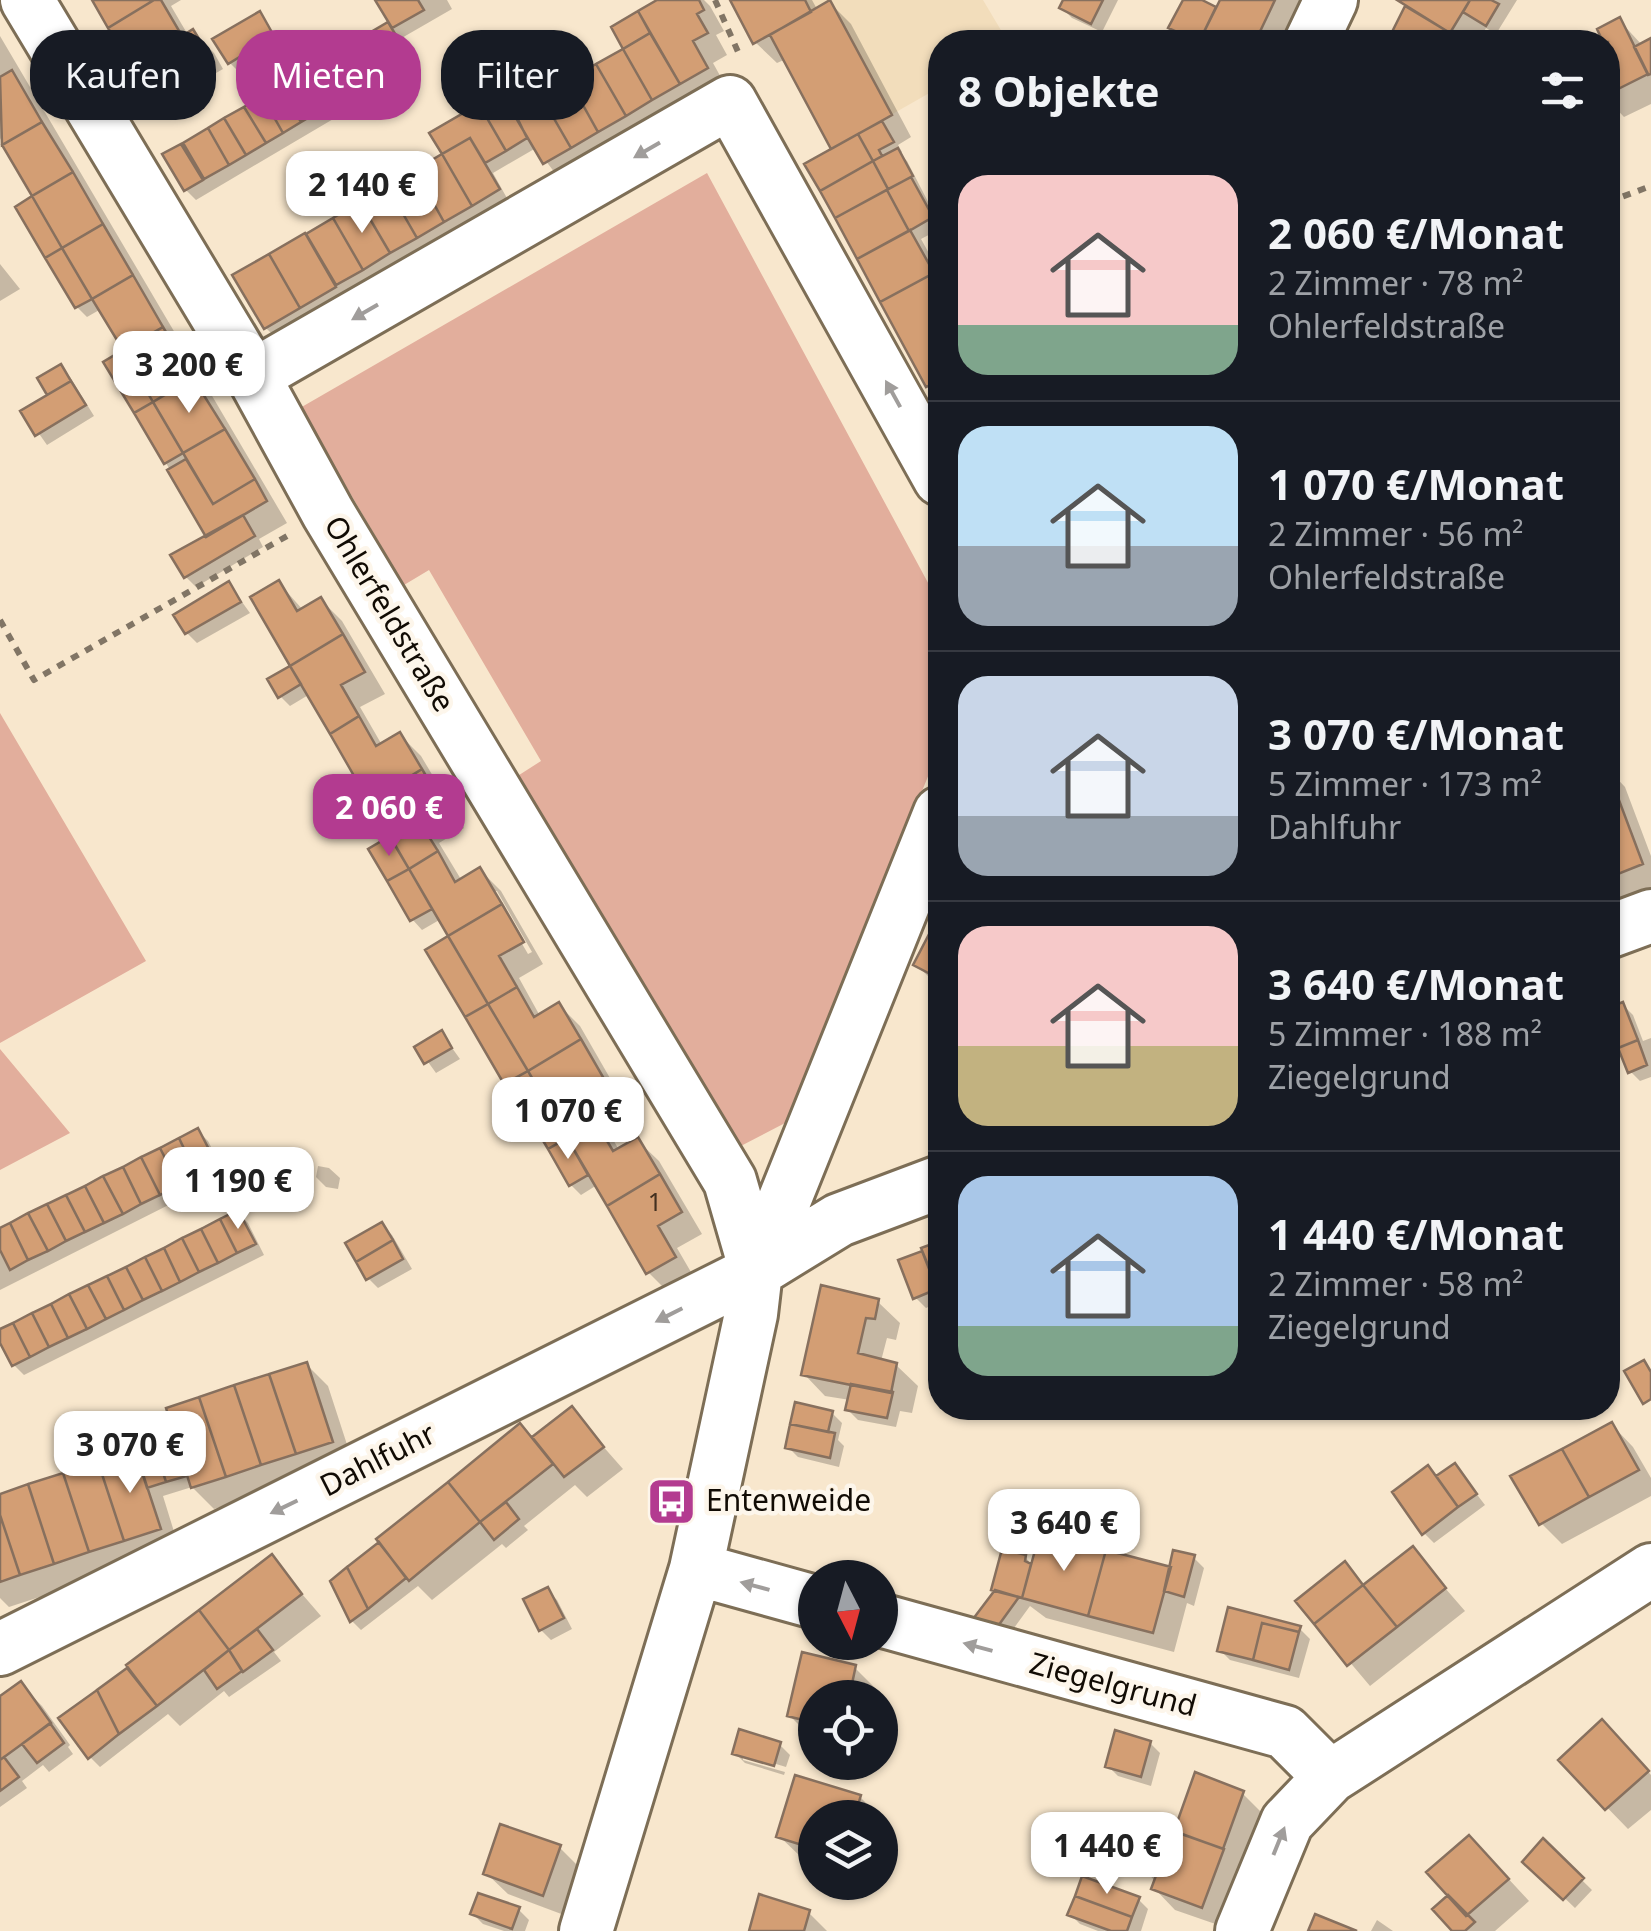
<!DOCTYPE html>
<html lang="de">
<meta charset="utf-8">
<style>
:root{--surface:#171b24;--page:#20242c;--text:#f1f3f6;--muted:#9ea1a6;--line:#363941;--accent:#b33b90}
body{margin:0;font-family:"Noto Sans",sans-serif;background:var(--page);color:var(--text);height:100vh;display:flex;flex-direction:column;font-size:38px;white-space:nowrap}
*{box-sizing:border-box;margin:0}
p{font-size:32px;color:var(--muted)}
.icon{flex:none;width:55px;height:55px;fill:none;stroke:currentColor;stroke-width:2;stroke-linecap:round;stroke-linejoin:round}
.map{position:relative;flex:1;overflow:hidden}
.panel{position:absolute;left:928px;top:30px;width:692px;height:1390px;display:flex;flex-direction:column;background:var(--surface);border-radius:40px;box-shadow:0 2px 8px #0004}
.panel>*{flex:none}
.banner{position:absolute;left:30px;top:30px;width:748px;height:90px;display:flex;gap:20px}
.needle{width:65px;rotate:174deg}
.tools{position:absolute;left:798px;top:1560px;display:grid;gap:20px}
.tools a{display:grid;place-items:center;width:100px;height:100px;border-radius:50%;background:var(--surface);box-shadow:0 2px 8px #0004;font-size:50px}
.price{position:absolute;translate:-50% -85px;padding:0 22px;border-radius:20px;background:#fff;color:#222;font-size:32px;line-height:65px;filter:drop-shadow(0 2px 5px #0008)}
.price::after{content:'';position:absolute;left:50%;top:60px;width:30px;height:22px;margin-left:-15px;background:inherit;clip-path:polygon(0 0,100% 0,50% 100%)}
.price.active{background:var(--accent);color:#fff}
ul{padding:0;list-style:none}
li{display:flex;align-items:center;gap:30px;height:250px;padding:0 30px}
li+li{border-top:2px solid var(--line)}
li span{display:grid;place-items:center;flex:none;width:280px;height:200px;border-radius:30px;color:#555}
li>.icon{margin-inline-start:auto}
span .icon{width:120px;height:120px;fill:#fffc;stroke-width:1}
li b{font-size:42px}
h2{display:flex;justify-content:space-between;align-items:center;height:120px;padding:0 30px;font-size:42px}
.pill{padding:0 35px;border-radius:40px;background:var(--surface);box-shadow:0 2px 8px #0004;font-size:35px;line-height:90px}
.pill.active{background:var(--accent);color:#fff}
.map>svg:first-child{display:block}
</style>
<div class="map">
<svg width="1651" height="1931" viewBox="0 0 1651 1931">
<rect width="100%" height="100%" fill="#f8e7cd"/>
<path fill="#f2ddbb" d="M730,0H983L1008,42H940V87L831,149L770,35L753,44Z"/>
<path fill="#e2ae9c" d="M707,173L940,605V747L787,1122L735,1149L516,777L541,761L429,570L404,585L300,408Z
M0,713L146,961L0,1043Z
M0,1049L70,1133L0,1170Z"/>
<path fill="#0003" fill-rule="evenodd" d="M95,0H181L171,6L188,35L193,32L214,53L223,69L164,103L143,81Z
M378,0H447L452,9L400,39L418,69L196,200L186,190L180,147L190,157L186,144L392,23Z
M662,0H704L710,6L724,31L716,35L727,55L713,63L728,90L703,104L692,93L555,173L536,148L493,173L508,200L287,349L266,328L306,237L445,155L486,115L507,102L517,112L545,97L556,62L571,82L626,50L614,28Z
M732,0H812L817,9L830,3L851,24L911,137L898,145L902,152L900,154L907,161L940,225V229L921,239L940,273V407L808,165L834,150L786,59L777,63L755,42Z
M1066,0H1118L1102,32L1072,18L1062,8Z
M1185,0H1196L1217,11L1222,0H1307L1286,42H1178L1181,37L1171,28Z
M1400,0H1517L1496,34L1486,28L1478,42H1390L1407,7Z
M259,14L283,47L240,73L230,63Z
M1619,20L1642,45L1651,41V104L1624,117L1608,100V42L1600,30Z
M0,36L287,523L259,539L263,547L196,587L186,577L213,543L166,463L126,351L101,309L87,317L77,307L35,197L0,138Z
M0,264L20,289L0,301Z
M60,367L70,377L94,416L47,445L23,411L50,395L41,379Z
M279,583L303,610L321,600L342,621L385,694L360,707L382,745L400,735L421,756L464,828L439,843L462,881L480,870L501,891L543,964L519,978L540,1016L559,1005L580,1026L622,1099L598,1113L619,1150L637,1140L659,1161L702,1234L677,1248L695,1279L670,1294L648,1272L597,1185L581,1195L571,1185L517,1092L506,1083L452,937L441,919L422,930L412,919L397,847L310,694L290,706L280,696L293,667ZM491,891H497L532,952L528,954Z
M229,584L250,613L197,643L187,633Z
M1608,769L1625,787L1651,856V890L1608,906Z
M940,919V987L916,965Z
M1623,1005L1633,1015L1643,1041L1651,1038V1077L1640,1081L1630,1071L1608,1013V1011Z
M442,1034L460,1059L436,1073L418,1048Z
M940,1073V1098L932,1076Z
M198,1131L208,1141L226,1176L0,1290V1231Z
M318,1166L329,1168L340,1178L338,1189L326,1187L316,1177Z
M238,1213L248,1223L264,1255L24,1375L14,1365L0,1332Z
M381,1225L392,1235L412,1269L378,1288L368,1278Z
M940,1244V1302L926,1308L916,1298L921,1254L930,1262Z
M878,1302L900,1323L896,1340L887,1338L881,1361L896,1365L918,1386L912,1413L900,1411L896,1427L858,1420L848,1410L850,1400L825,1396L804,1374Z
M307,1365L328,1386L353,1463L214,1509L192,1487L163,1496L180,1551L9,1607L0,1598V1497L178,1438Z
M571,1410L623,1469L587,1497L575,1485L524,1526L528,1530L506,1548L502,1544L432,1600L418,1586L361,1630L352,1621L333,1582Z
M832,1413L842,1423L838,1440L844,1446L839,1467L798,1457L788,1447Z
M1612,1425L1633,1447L1651,1478V1496L1562,1544L1541,1523Z
M1455,1466L1485,1505L1434,1543L1424,1533L1428,1468L1437,1478Z
M1412,1550L1465,1611L1370,1686L1299,1602L1364,1588Z
M1025,1557L1033,1566L1171,1570L1194,1558L1204,1568L1194,1606L1187,1603L1174,1652L1046,1618L1030,1606L1009,1635L986,1629Z
M271,1558L321,1616L274,1652L281,1661L229,1697L224,1691L180,1726L168,1714L100,1767L90,1757L136,1680Z
M547,1590L557,1600L572,1629L551,1640L541,1630Z
M1300,1629L1310,1639L1299,1678L1230,1660L1220,1650Z
M855,1668L876,1689L875,1698H815V1738L811,1737L790,1716Z
M20,1684L42,1706L70,1745L68,1747L73,1754L49,1772L43,1765L22,1781L27,1788L0,1807V1699Z
M1150,1743L1160,1753L1151,1786L1118,1776L1108,1766Z
M779,1744L790,1755L786,1767L743,1754V1760L785,1772L784,1775L745,1763L735,1753Z
M1623,1744L1651,1775V1810L1628,1829L1561,1760Z
M1196,1775L1243,1794L1264,1815L1224,1927L1175,1910L1154,1888L1156,1882L1140,1865L1175,1834Z
M796,1778L860,1797L881,1818L880,1822V1818H815V1862L801,1857L779,1836Z
M1543,1842L1592,1890L1575,1908L1526,1861Z
M559,1847L581,1869L564,1915L508,1894L486,1873Z
M1491,1860L1529,1901L1495,1931H1456Z
M1138,1899L1148,1909L1141,1931H1098L1080,1924L1070,1914Z
M519,1910L529,1920L525,1931H504L483,1924L473,1914Z
M808,1912L827,1931H751Z
M1377,1920L1393,1931H1371Z"/>
<path fill="#d39e74" stroke="#87705e" stroke-width="2.5" d="M92,0H154L108,28Z
M154,0H161L182,36L193,29L204,47L141,83L108,28Z
M375,0H418L424,10L392,28Z
M657,0H699L704,10L697,14L708,33L693,41L708,68L680,84L638,11Z
M730,0H805L811,12L753,44Z
M830,0L892,115L831,149L770,35Z
M1063,0H1103L1091,24L1059,8Z
M1183,0H1202L1216,7L1199,42L1168,28Z
M1220,0H1275L1255,42H1199Z
M1397,0H1470L1450,33Z
M1470,0H1491L1499,4L1486,26L1463,12Z
M1405,6L1450,33L1444,42H1387Z
M260,11L274,36L228,64L212,39Z
M638,11L650,33L623,49L611,27Z
M1620,17L1648,74L1608,94V42H1603L1597,29Z
M388,22L410,59L393,69L371,32Z
M371,32L393,69L374,80L352,44Z
M650,33L680,84L652,100L623,49Z
M1651,38V74L1648,75L1634,47Z
M352,44L374,80L337,101L315,65Z
M623,49L652,100L626,116L596,64Z
M556,59L569,80L541,96L529,75Z
M596,64L626,116L598,132L569,80Z
M315,65L337,101L318,112L297,76Z
M12,70L42,122L2,145L0,77Z
M297,76L318,112L301,122L280,86Z
M569,80L598,132L571,148L541,96Z
M280,86L301,122L283,133L262,96Z
M262,96L283,133L266,143L244,107Z
M541,96L571,148L543,164L513,113Z
M508,99L527,138L506,151L484,113Z
M479,104L506,151L485,163L470,138L442,154L429,133Z
M244,107L266,143L246,155L224,118Z
M224,118L246,155L229,165L208,128Z
M882,121L894,142L879,150L882,156L873,161L858,134Z
M42,122L73,172L32,196L2,145Z
M208,128L229,165L204,179L183,143Z
M858,134L873,161L820,191L804,164Z
M470,138L500,189L472,206L442,154Z
M181,144L203,180L184,191L162,154Z
M898,148L913,176L888,189L873,161Z
M442,154L472,206L444,222L415,170Z
M873,161L888,189L835,218L820,191Z
M415,170L444,222L417,238L387,186Z
M73,172L103,224L62,248L32,196Z
M911,177L933,217L909,231L887,190Z
M387,186L417,238L390,253L360,202Z
M887,190L909,231L857,259L835,218Z
M32,196L62,248L45,258L15,207Z
M360,202L390,253L363,270L333,218Z
M333,218L363,270L336,285L306,234Z
M103,224L133,275L92,299L62,248Z
M910,230L934,273L880,302L857,259Z
M305,233L336,287L300,308L269,254Z
M62,248L92,299L75,308L45,258Z
M269,254L300,308L264,329L232,275Z
M934,273L940,285V380L926,387L880,302Z
M133,275L163,327L123,350L92,299Z
M163,327L193,378L153,402L123,350Z
M123,350L153,402L134,413L103,362Z
M61,364L71,381L47,395L37,378Z
M193,378L225,429L183,453L153,402Z
M71,381L86,405L35,436L20,411Z
M153,402L183,453L164,464L134,413Z
M225,429L255,479L213,504L183,453Z
M186,459L213,504L255,479L267,501L206,537L167,470Z
M243,515L255,536L184,578L170,555Z
M279,580L297,611L321,597L343,634L290,666L250,597Z
M229,581L241,602L185,634L173,615Z
M343,634L365,672L341,685L359,716L330,734L290,666Z
M290,666L301,684L278,698L267,679Z
M359,716L376,746L400,732L422,769L369,802L330,734Z
M422,769L444,806L419,821L438,851L409,869L369,802Z
M1608,771L1643,864L1608,878Z
M390,836L409,869L387,881L368,849Z
M438,851L455,882L480,867L502,904L448,936L409,869Z
M409,869L432,909L410,921L387,881Z
M502,904L524,942L499,956L517,987L488,1004L448,936Z
M940,913V979L913,965Z
M448,936L488,1004L465,1017L425,950Z
M517,987L534,1017L559,1002L581,1039L528,1071L488,1004Z
M1623,1002L1638,1040L1618,1048L1608,1020V1008Z
M488,1004L528,1071L504,1084L465,1017Z
M442,1030L452,1048L424,1064L414,1047Z
M581,1039L603,1077L578,1091L596,1122L567,1138L528,1071Z
M1638,1040L1647,1065L1628,1073L1618,1048Z
M528,1071L567,1138L548,1149L508,1082Z
M596,1122L613,1151L638,1137L660,1174L607,1206L567,1138Z
M198,1128L217,1165L197,1176L179,1138Z
M179,1138L197,1176L179,1185L160,1148Z
M567,1138L588,1175L569,1186L548,1149Z
M160,1148L179,1185L160,1195L141,1157Z
M141,1157L160,1195L141,1204L123,1167Z
M123,1167L141,1204L123,1214L103,1176Z
M660,1174L682,1212L658,1226L676,1257L646,1274L607,1206Z
M103,1176L123,1214L104,1223L85,1186Z
M85,1186L104,1223L85,1232L66,1195Z
M66,1195L85,1232L66,1241L47,1204Z
M47,1204L66,1241L48,1251L28,1213Z
M238,1210L256,1244L237,1253L220,1219Z
M28,1213L48,1251L28,1260L10,1223Z
M220,1219L237,1253L218,1263L201,1229Z
M382,1222L393,1240L356,1262L345,1243Z
M10,1223L28,1260L10,1270L0,1250V1228Z
M201,1229L218,1263L199,1272L182,1238Z
M182,1238L199,1272L180,1282L164,1248Z
M393,1240L403,1259L366,1280L356,1262Z
M940,1241V1292H939L921,1248Z
M164,1248L180,1282L162,1291L145,1257Z
M922,1251L937,1289L913,1299L898,1260Z
M145,1257L162,1291L143,1300L126,1267Z
M126,1267L143,1300L124,1310L107,1276Z
M107,1276L124,1310L106,1319L88,1285Z
M88,1285L106,1319L87,1329L69,1294Z
M821,1285L879,1299L875,1319L866,1318L858,1353L897,1363L891,1393L801,1375Z
M69,1294L87,1329L68,1338L51,1304Z
M51,1304L68,1338L49,1347L32,1313Z
M32,1313L49,1347L30,1357L13,1323Z
M13,1323L30,1357L12,1366L0,1343V1329Z
M1644,1360L1651,1372V1399L1643,1404L1624,1371Z
M307,1362L333,1442L296,1454L269,1374Z
M269,1374L296,1454L261,1465L234,1385Z
M851,1384L893,1392L887,1418L845,1410Z
M234,1385L261,1465L226,1477L199,1397Z
M199,1397L226,1477L191,1488L166,1408Z
M795,1402L833,1411L828,1432L790,1424Z
M572,1406L604,1447L564,1477L532,1437Z
M1612,1422L1639,1470L1589,1497L1562,1449Z
M520,1423L553,1464L480,1522L448,1482Z
M790,1424L835,1433L830,1458L785,1448Z
M175,1436L187,1476L166,1482L154,1444Z
M154,1444L166,1482L147,1488L135,1450Z
M1562,1449L1589,1497L1539,1525L1510,1476Z
M135,1450L161,1529L124,1541L98,1462Z
M98,1462L124,1541L89,1552L63,1473Z
M1455,1463L1477,1494L1458,1507L1436,1476Z
M1428,1465L1458,1507L1422,1535L1392,1492Z
M63,1473L89,1552L54,1564L28,1484Z
M448,1482L480,1522L409,1581L376,1539Z
M28,1484L54,1564L20,1575L0,1515V1494Z
M506,1502L519,1519L494,1540L480,1522Z
M0,1515L20,1575L0,1582Z
M1040,1532L1106,1550L1088,1616L1022,1598Z
M379,1542L406,1578L368,1609L347,1567Z
M1413,1546L1446,1588L1397,1627L1363,1585Z
M1002,1549L1026,1555L1025,1561L1031,1564L1022,1598L991,1590Z
M1106,1550L1171,1567L1153,1633L1088,1616Z
M1173,1550L1195,1555L1184,1597L1164,1591Z
M272,1554L302,1594L229,1650L199,1610Z
M1345,1561L1363,1585L1314,1624L1295,1601Z
M347,1567L368,1609L350,1622L330,1581Z
M1363,1585L1397,1627L1347,1666L1314,1624Z
M548,1587L564,1618L539,1631L523,1599Z
M995,1590L1019,1597L998,1626L973,1619Z
M1228,1607L1301,1626L1299,1632L1262,1623L1253,1660L1217,1651Z
M199,1610L229,1650L157,1706L126,1665Z
M1262,1623L1299,1632L1289,1670L1253,1660Z
M257,1629L273,1650L243,1672L229,1650Z
M229,1650L242,1671L217,1689L204,1670Z
M802,1652L856,1665L849,1698H815V1723L787,1716Z
M127,1668L157,1706L119,1734L97,1690Z
M21,1681L51,1723L0,1760V1696Z
M97,1690L119,1734L88,1759L58,1718Z
M1602,1719L1649,1771L1605,1810L1558,1760Z
M50,1723L64,1743L37,1763L22,1744Z
M739,1729L781,1742L774,1766L732,1754Z
M1115,1730L1151,1741L1141,1777L1105,1767Z
M4,1757L19,1777L0,1791V1760Z
M1195,1772L1244,1791L1223,1849L1174,1831Z
M795,1775L861,1795L854,1818H815V1849L776,1837Z
M500,1824L561,1845L543,1896L483,1874Z
M1153,1824L1224,1849L1202,1908L1151,1889L1157,1873L1137,1866Z
M1469,1835L1509,1879L1466,1916L1426,1872Z
M1543,1838L1584,1878L1563,1900L1522,1862Z
M1082,1876L1140,1897L1132,1917L1075,1896Z
M478,1893L520,1907L512,1929L470,1914Z
M759,1894L810,1910L804,1931H749Z
M1448,1895L1475,1922L1465,1931H1452L1432,1909Z
M1075,1896L1132,1917L1127,1931H1111L1067,1915Z
M1315,1914L1357,1931H1308Z"/>
<g fill="none" stroke-linecap="round" stroke-linejoin="round">
<defs>
<path id="minor" d="M27,0L253,376L328,513L730,1181L756,1271
M1311,42L1331,0
M253,376L730,102L940,479
M1608,932L1651,916
M696,1569L815,1602
M880,1620L1285,1732L1330,1777L1287,1822L1242,1931
M0,1649L756,1271L839,1220L940,1182
M1330,1777L1651,1570
M586,1931L696,1569L751,1314L756,1271L940,813"/>
</defs>
<use href="#minor" stroke="#7d6e56" stroke-width="58"/>
<path stroke="#817565" stroke-width="6" stroke-dasharray="8 8" stroke-linecap="butt" d="M715,0L739,54
M1608,202L1651,186
M0,620L34,680L287,536"/>
<use href="#minor" stroke="#fff" stroke-width="52"/>
</g>
<defs><path id="oneway-solid" d="M-6-.8H1V-3.2L6.5 0L1 3.2V.8H-6Z" transform="scale(2.5)"/></defs>
<g fill="#a09d9b">
<use href="#oneway-solid" transform="translate(647 150) rotate(150)"/>
<use href="#oneway-solid" transform="translate(365 312) rotate(150)"/>
<use href="#oneway-solid" transform="translate(893 394) rotate(-119)"/>
<use href="#oneway-solid" transform="translate(669 1315) rotate(153)"/>
<use href="#oneway-solid" transform="translate(284 1507) rotate(154)"/>
<use href="#oneway-solid" transform="translate(755 1586) rotate(-165)"/>
<use href="#oneway-solid" transform="translate(978 1647) rotate(-165)"/>
<use href="#oneway-solid" transform="translate(1279 1841) rotate(-68)"/>
</g>
<defs>
<symbol id="bus-square" viewBox="-11 -11 22 22"><rect x="-9" y="-9" width="18" height="18" rx="4" fill="#b33b90" stroke="#fdf6eb"/><path d="M-5-6H5V4H4V6H2V4H-2V6H-4V4H-5ZM-3.5-4V0h7V-4ZM-3.5 1.2v1.5H-2V1.2ZM2 1.2v1.5H3.5V1.2Z" fill="#fff"/></symbol>
</defs>
<g fill-rule="evenodd">
<use href="#bus-square" x="644" y="1474" width="55" height="55"/>
</g>
<g text-anchor="middle" stroke-width="9" stroke-linejoin="round" paint-order="stroke">
<g font-size="25" fill="#423020">
<text x="655" y="1211">1</text>
</g>
<g font-size="30" fill="#110b04" stroke="#fdf6eb">
<text transform="translate(389 614) rotate(59)" y="10">Ohlerfeldstraße</text>
<text transform="translate(378 1460) rotate(-27)" y="10">Dahlfuhr</text>
<text transform="translate(1113 1685) rotate(15)" y="10">Ziegelgrund</text>
</g>
<g font-size="30" fill="#110b04" stroke="#fdf6eb" text-anchor="start">
<text x="706" y="1511">Entenweide</text>
</g>
</g>
</svg>
<div class="tools">
<a><svg class="needle" viewBox="-14 -14 28 28"><path d="M0-13l5 13h-10z" fill="#e53935"/><path d="M0 13l5-13h-10z" fill="#9ea1a6"/></svg></a>
<a><svg class="icon" aria-label="locate" viewBox="0 0 24 24"><circle cx="12" cy="12" r="6"/><path d="M12 2v4M12 18v4M2 12h4M18 12h4"/></svg></a>
<a><svg class="icon" aria-label="layers" viewBox="0 0 24 24"><path d="M12 4l9 5-9 5-9-5zM3 14l9 5 9-5"/></svg></a>
</div>
<b class="price" style="left:362px;top:236px">2 140 €</b>
<b class="price" style="left:189px;top:416px">3 200 €</b>
<b class="price active" style="left:389px;top:859px">2 060 €</b>
<b class="price" style="left:568px;top:1162px">1 070 €</b>
<b class="price" style="left:238px;top:1232px">1 190 €</b>
<b class="price" style="left:130px;top:1496px">3 070 €</b>
<b class="price" style="left:1064px;top:1574px">3 640 €</b>
<b class="price" style="left:1107px;top:1897px">1 440 €</b>
<div class="banner">
<a class="pill">Kaufen</a>
<a class="pill active">Mieten</a>
<a class="pill">Filter</a>
</div>
<section class="panel">
<h2>8 Objekte<svg class="icon" aria-label="filters" viewBox="0 0 24 24"><path d="M4 7h16M4 17h16"/><circle cx="9" cy="7" r="2"/><circle cx="15" cy="17" r="2"/></svg></h2>
<ul>
<li><span style="background:linear-gradient(#f6c9c9 75%,#7fa58c 0)"><svg class="icon" aria-label="home" viewBox="0 0 24 24"><path d="M3 11l9-7 9 7M6 9v11h12V9"/></svg></span><div><b>2 060 €/Monat</b><p>2 Zimmer · 78 m²</p><p>Ohlerfeldstraße</p></div></li>
<li><span style="background:linear-gradient(#bfe0f5 60%,#9aa5b1 0)"><svg class="icon" aria-label="home" viewBox="0 0 24 24"><path d="M3 11l9-7 9 7M6 9v11h12V9"/></svg></span><div><b>1 070 €/Monat</b><p>2 Zimmer · 56 m²</p><p>Ohlerfeldstraße</p></div></li>
<li><span style="background:linear-gradient(#c9d6e8 70%,#9aa5b1 0)"><svg class="icon" aria-label="home" viewBox="0 0 24 24"><path d="M3 11l9-7 9 7M6 9v11h12V9"/></svg></span><div><b>3 070 €/Monat</b><p>5 Zimmer · 173 m²</p><p>Dahlfuhr</p></div></li>
<li><span style="background:linear-gradient(#f6c9c9 60%,#c2b280 0)"><svg class="icon" aria-label="home" viewBox="0 0 24 24"><path d="M3 11l9-7 9 7M6 9v11h12V9"/></svg></span><div><b>3 640 €/Monat</b><p>5 Zimmer · 188 m²</p><p>Ziegelgrund</p></div></li>
<li><span style="background:linear-gradient(#a9c7e8 75%,#7fa58c 0)"><svg class="icon" aria-label="home" viewBox="0 0 24 24"><path d="M3 11l9-7 9 7M6 9v11h12V9"/></svg></span><div><b>1 440 €/Monat</b><p>2 Zimmer · 58 m²</p><p>Ziegelgrund</p></div></li>
</ul>
</section>
</div>
